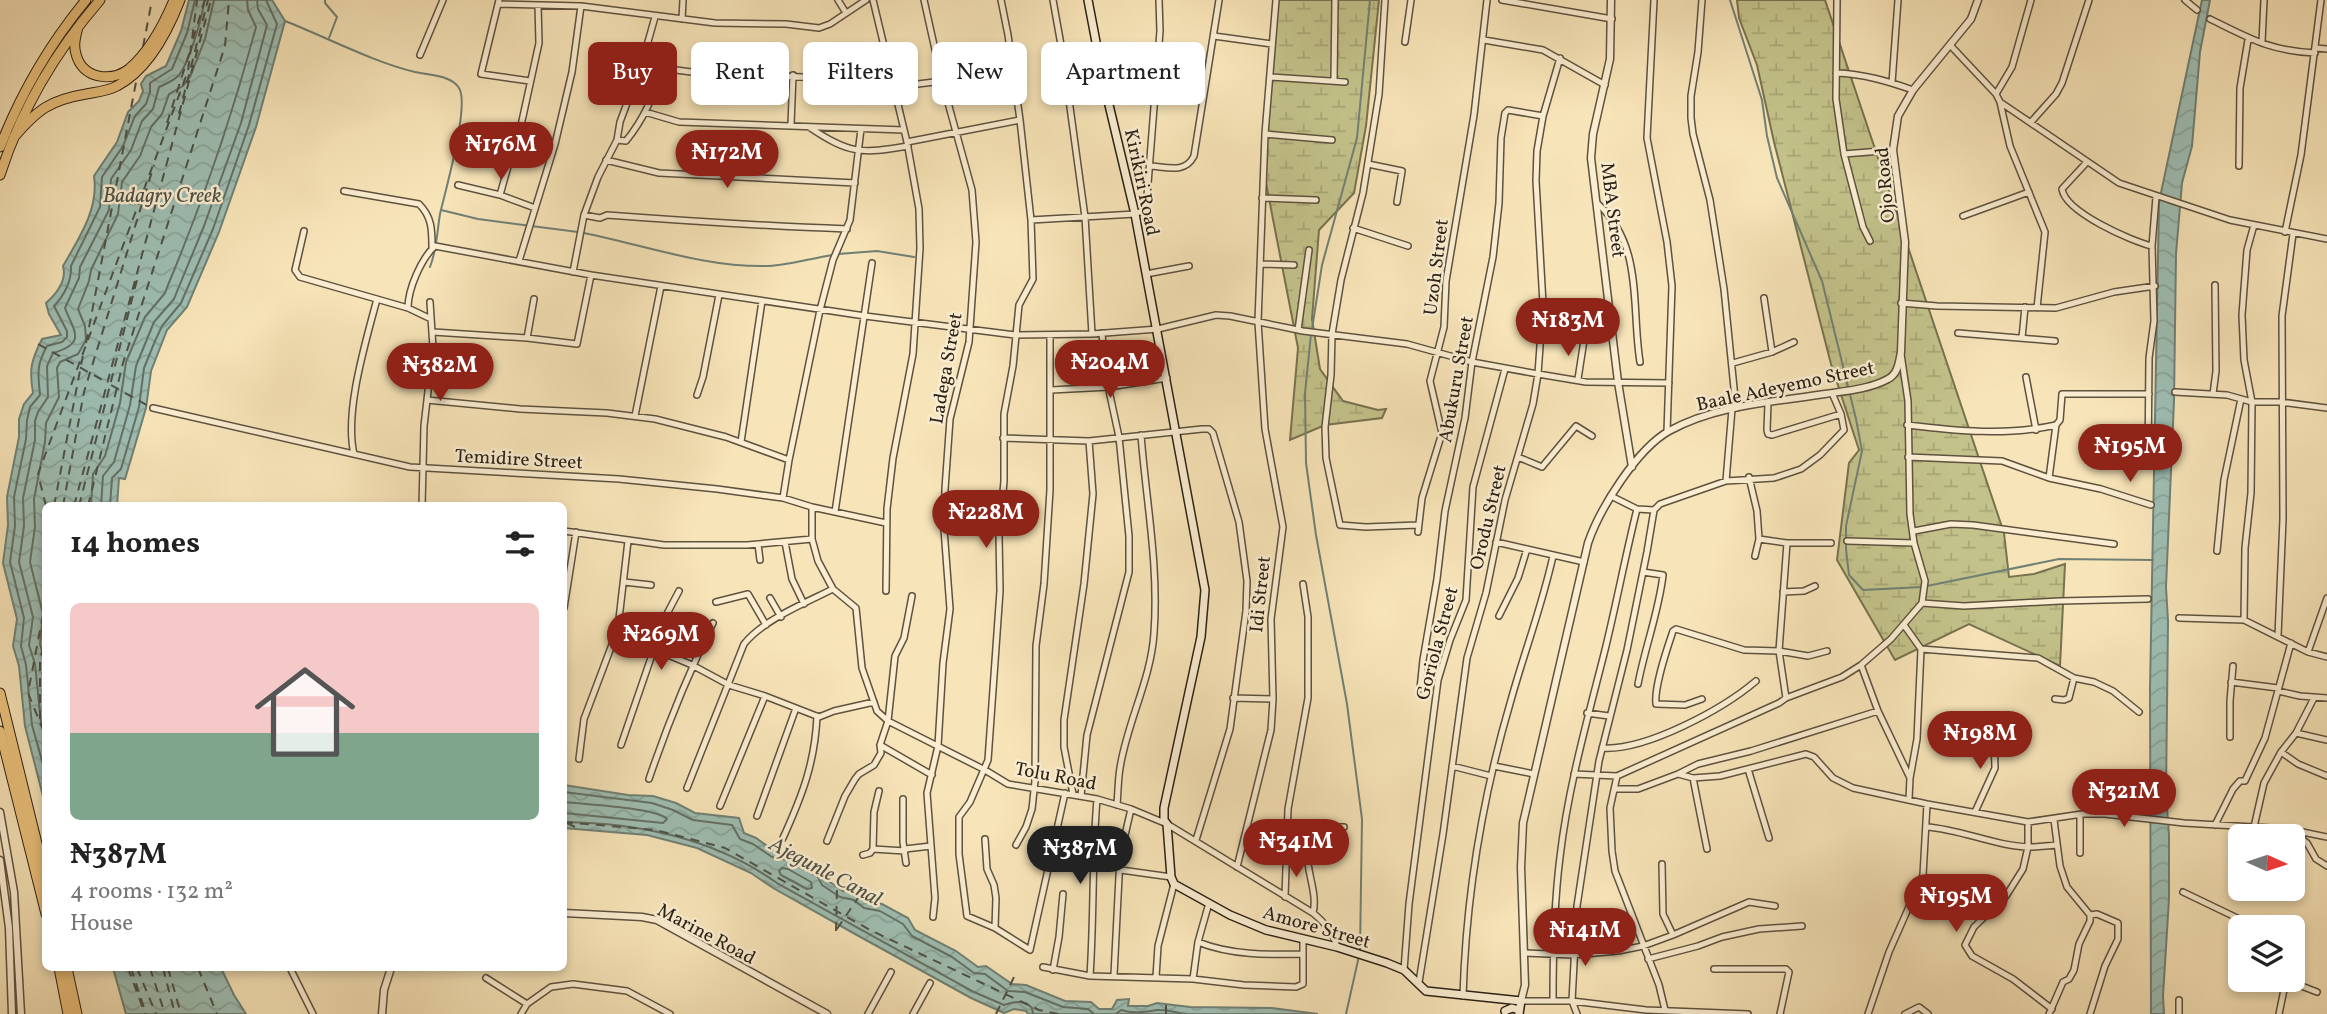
<!DOCTYPE html>
<meta charset="utf-8">
<style>
:root{--surface:#fff;--page:#f6f6f6;--text:#222;--muted:#767676;--line:#e0e0e0;--accent:#8f2418}
body{margin:0;font-family:Vollkorn,serif;background:var(--page);color:var(--text);height:100vh;display:flex;flex-direction:column;font-size:26px;white-space:nowrap}
*{box-sizing:border-box;margin:0}
p{font-size:23px;color:var(--muted)}
.icon{flex:none;width:38px;height:38px;fill:none;stroke:currentColor;stroke-width:2;stroke-linecap:round;stroke-linejoin:round}
.map{position:relative;flex:1;overflow:hidden}
.drawer{position:absolute;left:42px;top:502px;width:525px;height:469px;display:flex;flex-direction:column;background:var(--surface);border-radius:10px;box-shadow:0 4px 10px #0003}
.drawer>*{flex:none}
.top-card{position:absolute;left:588px;top:42px;width:665px;height:63px;display:flex;gap:14px}
.needle{width:46px;rotate:93deg}
.buttons{position:absolute;left:2228px;top:824px;display:grid;gap:14px}
.buttons a{display:grid;place-items:center;width:77px;height:77px;border-radius:10px;background:var(--surface);box-shadow:0 4px 10px #0003;font-size:35px}
.price{position:absolute;translate:-50% -60px;padding:0 16px;border-radius:24px;background:var(--accent);color:#fff;font-size:23px;line-height:46px;filter:drop-shadow(0 2px 4px #0008)}
.price::after{content:'';position:absolute;left:50%;top:42px;width:21px;height:16px;margin-left:-10px;background:inherit;clip-path:polygon(0 0,100% 0,50% 100%)}
.price.current{background:#222;color:#fff}
ul{padding:0;list-style:none}
li{display:grid;align-content:center;gap:14px;height:371px;padding:0 28px}
li+li{border-top:2px solid var(--line)}
li span{display:grid;place-items:center;height:217px;border-radius:10px;color:#555}
li>.icon{margin-inline-start:auto}
span .icon{width:126px;height:126px;fill:#fffc;stroke-width:1}
li b{font-size:30px}
h2{display:flex;justify-content:space-between;align-items:center;height:84px;padding:0 28px;font-size:30px}
.tag{padding:0 24px;border-radius:10px;background:var(--surface);box-shadow:0 4px 10px #0003;font-size:24px;line-height:63px}
.tag.current{background:var(--accent);color:#fff}
.map>svg:first-child{display:block}
</style>
<div class="map">
<svg width="2327" height="1014" viewBox="0 0 2327 1014">
<defs>
<pattern id="wetland-marsh" width="20" height="14" patternUnits="userSpaceOnUse" patternTransform="scale(1.75)"><rect width="20" height="14" fill="#c3c28a"/><path d="M1 5h8M5 5V1M11 12h8M15 12V8" fill="none" stroke="#a8a676"/></pattern>
<pattern id="water-waves" width="16" height="10" patternUnits="userSpaceOnUse" patternTransform="scale(1.75)"><rect width="16" height="10" fill="#9ebeb3"/><path d="M0 5q4-4 8 0t8 0" fill="none" stroke="#88a399"/></pattern>
</defs>
<rect width="100%" height="100%" fill="#f7e4b8"/>
<filter id="stains"><feTurbulence type="fractalNoise" baseFrequency=".00286" numOctaves="4"/><feColorMatrix values="0 0 0 0 .2 0 0 0 0 .09 0 0 0 0 .02 0 0 0 .5 -.17"/></filter>
<radialGradient id="worn" r=".72"><stop offset=".6" stop-color="#630" stop-opacity="0"/><stop offset="1" stop-color="#630" stop-opacity=".3"/></radialGradient>
<path fill="url(#wetland-marsh)" stroke="#777250" stroke-width="2" d="M1275,0H1379L1366,126L1354,193L1319,230L1312,319L1320,369L1343,401L1378,410L1386,409L1382,418L1325,425L1290,440L1298,348L1265,178Z
M1737,0H1825L2004,533L2009,577L2034,574L2065,564L2060,666L1969,624L1895,660L1837,560L1849,463L1859,450L1831,364L1774,142L1757,65L1739,18Z"/>
<path fill="url(#water-waves)" stroke="#708075" stroke-width="2" d="M189,0H272L285,21L256,127L219,232L187,307L167,330L151,371L146,408L125,479L119,478L117,506H46L45,804L25,726L19,666L13,646L17,619L3,563L8,525L7,497L19,437V419L24,404L33,393C29,369 31,361 42,339L61,335L49,314L46,303C56,294 67,280 63,266C79,238 99,209 94,176L117,142L128,112L139,101L143,91L141,84L146,76L166,66L181,31Z
M2202,0H2210L2200,52L2192,146L2182,183L2176,254L2174,401L2166,587L2168,621L2166,793L2169,835V899L2163,996L2164,1014H2151L2150,689L2159,202Z
M564,785L628,795L653,796L676,803L695,813L739,818L744,833L756,838L774,851L793,854L826,874L827,880L843,891L857,893L866,901L882,904L908,918L915,930L956,951L978,967L986,966L1012,984L1026,985L1065,1001L1091,1002L1099,1009H1112L1117,1000L1129,999L1128,1006H1148L1157,1003L1190,1007L1272,1008L1318,1014H1028L1026,1011L1014,1009L1004,1013L971,998L855,934L773,888L751,873L697,848L647,835L564,828Z
M113,968H221L234,995L246,1014H126Z"/>
<g fill="none" stroke-linecap="round" stroke-linejoin="round">
<path stroke="#647065" stroke-width="2" d="M91,506L93,474L105,456L120,403L126,362L145,317L165,293L168,285C204,199 232,117 256,27L248,10L247,0
M101,506L103,476L114,462L130,405L136,366L154,322L174,299L178,289L204,226L241,123L267,25L258,9L257,0
M110,506L112,478L121,469L139,407L144,368L155,341L162,326L181,303L213,229L249,125L277,24L266,0
M46,665L40,644L43,614L30,562L35,527L34,499L45,442L46,423L59,397L57,368L60,362L78,354L86,340L85,326L78,309L89,281L91,270L118,214L122,182L140,156L151,127L162,114L169,94L183,86L190,77L205,39L214,0
M46,740L41,723L35,664L29,645L33,617L19,562L24,526L23,498L35,440V421L38,412L48,397L47,366L53,353C87,343 74,332 65,308L79,278L80,267L109,210L111,179L131,150L142,121L153,109L159,87C165,84 174,81 179,75C189,62 203,17 204,0
M46,775L32,725L26,665L21,646L24,618L10,562L15,526L14,497L26,439L27,420L30,407L40,395C38,373 36,366 47,346L62,342L67,337V331L54,306C64,296 72,280 71,266L100,207L102,177L123,146L135,116L146,104L150,92V83L172,69L187,33L195,0
M564,792L652,803L673,810L693,820L732,825L740,839L753,844L772,857L792,861L818,877L822,885L840,897L854,900L864,908L880,911L903,924L912,936L952,957L974,973L985,974L1008,991L1025,992L1063,1007L1088,1009L1094,1014
M564,802C583,804 657,808 667,819L663,823L564,813
M564,822C640,823 714,838 777,883L974,992L1004,1005C1013,1002 1024,999 1032,1008L1033,1014
M782,868L788,869L811,882L812,888L807,889L781,875L779,871Z
M1116,1014L1121,1010C1133,1014 1145,1012 1157,1010C1165,1009 1178,1013 1187,1014"/>
<path stroke="#708075" stroke-width="2" d="M325,0V3L337,17L329,38
M1730,0L1762,100L1767,136L1777,178L1822,281L1856,419L1862,451L1846,526V549L1849,575L1863,590L1922,587
M285,21C326,37 373,62 415,72C429,75 451,75 459,88C470,105 445,192 440,214C437,232 437,249 430,267
M441,210L478,219L578,232
M584,233C643,245 707,268 769,266C790,265 812,258 833,255
M838,254L877,251L914,257
M1312,329L1322,265L1357,138L1370,0
M1311,334L1305,393L1306,463L1316,535L1347,704L1362,819L1360,950
M1927,586L2059,559L2153,560
M1346,1014L1359,956"/>
<path stroke="#4e5146" stroke-width="2" stroke-dasharray="9 7" stroke-linecap="butt" d="M193,39L205,0
M143,47L152,0
M179,114L208,0
M167,123L190,51
M86,343L137,77
M38,344L106,382
M111,385L152,408
M46,506L38,474L188,71L197,0
M54,506L83,355
M63,506L84,392L154,165
M74,506L211,0
M79,506L138,276
M88,506L123,363L225,46L229,0
M46,552V563
M46,599L28,693L46,737
M44,639L42,625L46,612
M44,645L46,654
M40,719V659L46,637
M564,822L656,830L725,848L870,930L1039,1010L1059,1014
M567,823L575,827
M837,929L860,895
M836,931L837,887
M128,968L145,1014
M131,968L146,1014
M137,968L156,1014
M150,968L165,1014
M163,968L175,1014
M168,968L181,1014
M198,968L217,1014
M996,1014L1015,975
M1166,1014V1004"/>
<defs>
<path id="minor" d="M499,0L481,74L530,81
M838,0L846,13
M873,0L907,142L919,209L920,248L913,354L893,458L887,509L886,591
M924,0L942,81L972,190L976,242L969,342L950,419L945,489L944,529L950,609L943,663L938,746L927,793L935,898L933,917
M1001,0L1008,35L1020,120L1031,220L1033,279L1019,305L1013,366L1004,414V481L999,536L1000,591L988,760L970,802L959,817V854L967,916L995,928L1030,950L1065,793
M1053,0L1063,56L1085,217L1092,334
M1385,0L1379,94L1363,193L1341,280L1332,334L1331,375L1325,427L1326,458L1340,525L1366,527L1418,525
M1502,0L1612,19
M1654,0L1647,138L1667,242L1672,286L1667,432
M1702,0L1698,52L1691,96V118L1693,134L1710,200L1724,289L1736,408
M1837,0L1836,99L1844,154L1863,227L1870,241
M2185,0L2197,10
M498,4L581,6L715,23L786,24L819,28L830,24L866,0
M682,19L683,0
M2210,19C2249,38 2270,51 2315,53
M1214,36L1272,44
M1484,40L1543,50L1605,85
M1405,42L1411,0
M2262,42L2264,0
M1950,45L1996,94L2000,102L2119,183L2230,220L2327,239
M2316,48L2327,49
M420,55L443,0
M642,63L661,68L714,75L892,79
M1836,73C1864,74 1887,81 1913,90
M1271,77L1345,82
M1334,80L1335,0
M1892,83L1898,0
M894,87L942,81L1014,78
M1996,94L2012,67L2031,0
M2000,102L2010,146L2045,232L2037,308
M645,112L679,122L904,130
M2031,122L2056,94L2062,83L2089,0
M791,124L793,75
M809,127C849,154 861,154 908,146
M478,129L503,133L518,132L520,130L539,43L538,5
M1265,134L1332,140
M617,140L626,141C643,120 655,94 661,68
M907,142L1020,120
M1844,154L1893,150
M606,160L659,173L855,183
M2087,162L2062,189C2065,212 2131,241 2152,246
M1368,164L1402,171L1397,202
M1150,166C1167,167 1185,174 1194,156L1219,0
M2239,166L2240,88L2248,40
M458,185L500,195L535,208
M344,191L419,204C432,217 432,230 432,247
M500,195L512,152
M1262,198L1316,200
M1597,203C1644,245 1631,306 1640,362
M584,215L600,218L607,215C687,221 767,226 847,229
M1963,216L2029,192
M1031,220L1135,214L1146,209L1160,31L1159,0
M1353,228L1408,246
M304,231L295,270L300,277L408,308L431,319
M2285,232L2301,155L2321,0
M519,261L555,144L572,72L581,6
M1261,264L1294,265
M573,272L584,215L598,177L617,140L620,122L642,63L655,17
M1146,274L1189,266
M1764,298L1772,352
M1901,303L1937,306L2056,308L2114,292L2155,286
M408,308C408,289 421,259 435,246L591,275L865,316L1015,335L1092,334L1158,329L1216,315L1230,316L1303,331L1407,344L1472,362L1538,374L1586,382L1669,383
M1298,330L1309,250
M433,332L527,338L577,344L591,275
M1958,333L2055,341
M527,338L534,299
M2022,338L2025,307
M1733,363L1772,352L1794,342
M2026,377L2036,430
M1578,379L1584,340
M1051,390L1109,387L1167,378
M2175,392L2227,395L2252,402H2281L2327,408
M2213,394L2216,371L2215,285
M697,395L703,377L719,295
M427,400L520,409L607,413L655,419L726,437L789,460
M1768,403L1767,430L1768,434L1772,435L1841,414
M153,408L410,467L619,479L717,489L783,498L812,507L886,523
M635,416L661,286
M1907,425C1957,431 2007,436 2056,425
M1003,438L1089,441L1202,429H1209L1213,433L1239,522L1247,581L1246,611L1230,729L1196,840
M741,442L762,301
M354,454C344,412 366,341 377,299
M1518,457L1542,467L1576,426L1592,436
M1908,457L2002,461L2049,478L2101,489L2151,505
M2148,464L2149,358L2154,321L2152,246L2156,197
M1749,477L1757,511L1759,539L1787,543H1831
M2049,478L2056,425L2060,420L2062,394H2149
M1726,481L1732,409
M1611,496L1637,509L1654,510L1660,504L1726,481L1774,478L1801,469L1820,455L1844,430L1841,414L1832,393
M783,498L789,460L820,310L833,260L850,220L861,129
M422,506L424,426L433,348L430,302
M812,507V539L818,561L833,589L856,608L862,668L877,711L888,721L985,770L1008,784L1097,799L1131,809L1167,824L1313,913C1325,923 1333,932 1337,947
M835,512L872,263
M564,531L664,545H747L812,539
M1914,531L1951,524L1973,525L2114,544
M1418,532L1422,498L1442,433L1430,381L1444,327L1446,281L1474,115L1487,0
M1847,541L1914,543
M785,542L792,579L804,604
M1496,542L1584,562
M758,544L760,560
M2217,551L2224,480L2241,399
M1755,556L1759,539
M624,582L651,585
M1783,592L1804,591L1815,586
M770,598L781,617
M716,602L748,594L766,625
M1922,603L1964,606L2060,601L2148,599
M564,608L576,532
M1499,616L1518,578L1527,549
M2179,618L2244,620L2308,652L2327,657
M2244,620L2245,548L2251,493L2252,402L2244,360L2242,315L2247,250L2254,225
M1904,625L1921,649L1917,739L1910,778
M2278,636L2283,519L2282,316L2293,234
M654,649L692,665L729,685L765,696L819,717L834,711L874,702
M1921,649L2038,658L2074,678L2094,682L2113,691L2139,712
M2308,652L2327,598
M1861,665L1878,711L1910,778L1909,799
M2231,682L2278,688
M1638,684C1645,647 1659,611 1663,575L1643,572
M1420,689L1423,660L1437,579L1445,511L1465,418L1472,362L1493,257L1499,203L1501,138L1505,113L1508,110L1543,116
M2278,691L2300,696L2327,698
M1233,698L1273,699
M1786,698L1779,651L1787,543
M1702,699L1685,705L1656,704C1654,686 1667,649 1673,631L1676,629L1744,650L1779,651L1808,656L1827,651
M2055,699L2064,700L2069,698L2074,678
M1587,713L1609,716
M2296,733L2327,740
M2230,737V701L2233,666
M621,745L654,649L650,646L679,591
M880,745L932,775
M1602,748C1646,751 1723,709 1756,681
M2281,752L2298,764L2327,776
M579,759L584,719L613,642L619,619L628,541
M1452,766L1491,776
M1494,766L1534,774
M1748,769L1769,838
M1574,774L1617,776L1779,703L1786,698L1842,677L1861,665L1891,639L1922,603L1925,581L1914,543L1910,514L1908,401L1901,354
M1678,774L1698,764L1751,751L1878,711
M1617,776L1610,808L1612,851L1615,871L1659,985L1665,1010
M1693,778L1707,849
M649,779C667,726 688,674 713,623
M687,788L744,644C763,620 805,603 833,589
M1615,789H1638L1678,774L1693,778L1720,776L1806,754L1814,757L1833,778L1853,788L1927,804L2028,822L2082,814H2105L2184,823L2288,829L2327,837
M1073,794L1064,747V720L1084,584L1093,494L1089,441
M1081,796L1087,735L1129,572V536L1119,437L1105,372L1102,333
M903,799V842L906,863
M1117,805C1118,793 1118,780 1120,768C1127,722 1151,680 1154,633C1159,565 1146,501 1141,435
M720,806L765,696
M1975,812L1995,768L1994,734
M757,816L796,708
M2054,820L2060,866L2067,887L2090,915L2097,914L2118,923V939L2105,966L2090,1014
M2028,822V847L2023,869L2006,896L1974,927L1965,945L1972,956L2013,979L2052,1009
M1287,824L1291,827H1344
M2215,825L2233,789L2240,781H2245L2265,738L2291,643
M1926,827C1961,829 1994,846 2029,847C2038,847 2047,846 2056,845
M2254,827L2264,783L2281,752L2296,733L2314,698
M2291,831L2307,843L2316,859L2327,866
M783,838C802,796 815,763 817,716
M985,839L987,869L994,885L996,898L995,928
M827,841L845,796L855,779L859,774L874,765L881,753L880,745L888,721L895,656L904,638L912,596
M1016,845L1026,827L1032,809L1035,781L1036,646L1044,584L1050,490V336
M873,849L874,812L879,791
M905,849L931,846
M1307,849C1306,872 1318,893 1313,913
M2080,853V815
M863,855L870,853L873,849L905,851
M1662,864L1663,914L1673,935
M1237,867L1271,730L1273,699L1271,619L1283,527L1265,429L1258,322L1265,134L1276,0
M1121,870L1171,877
M2183,892L2258,928
M1285,897L1288,809L1308,698V617L1303,584
M1198,942C1230,955 1268,955 1303,954
M1525,953L1573,955L1618,951L1643,946L1673,935L1749,902L1775,906
M1648,959L1698,946L1722,937L1759,929L1802,926
M1043,967L1090,976L1193,979L1244,985L1296,987L1303,984V939
M290,968L313,1014
M1714,969H1786L1789,972L1780,1014
M1053,970L1059,937L1063,894
M1404,970L1409,904L1438,680L1450,640L1466,600L1473,487L1505,369
M1114,975L1120,857L1131,809
M1090,976C1094,917 1092,858 1097,799
M1156,977L1158,946L1174,884
M486,978L527,1004
M1193,979L1198,942L1209,903
M1419,982L1443,834L1467,658L1486,593L1505,500L1533,404L1538,374L1543,304L1536,181L1537,151L1543,116L1560,58
M1463,996C1466,896 1483,795 1511,700C1525,650 1542,606 1553,556
M1553,1000C1553,952 1554,904 1560,857C1568,788 1587,721 1604,654C1616,606 1625,557 1637,509
M2179,1000V1014
M1521,1001H1572L1646,1010L1748,1014
M521,1014L527,1004L551,987L573,984L627,991L670,1014
M868,1014L891,972
M913,1014L930,983
M1577,1014L1572,1001L1577,906L1599,761L1627,650L1647,552L1654,510
M1868,1014L1889,952L1923,875L1927,804
M1905,1014L1919,1007L1928,1014
M2049,1014L2063,982L2069,979L2074,970L2079,944L2090,921V915
M2279,1014L2286,980L2317,992"/>
<path id="tertiary" d="M1611,0L1610,59L1593,134L1591,158L1618,382L1632,467
M0,812L14,892L21,1014
M0,860L9,928L12,1014
M564,913L642,917L657,920L827,1014
M1521,1001L1525,985L1521,867L1523,823L1588,543C1600,508 1637,449 1669,431C1716,405 1773,402 1825,394C1845,391 1870,389 1888,379C1898,374 1899,362 1901,352L1905,242L1893,150L1898,116L1913,90L1971,19L1978,0
M382,1014L384,990L391,968"/>
<path id="secondary" d="M1088,0L1104,84L1135,214L1205,590L1201,637L1164,808V820L1167,824L1171,877L1174,884L1230,915L1266,930L1337,947L1387,963L1404,970L1426,991L1521,1001L1519,1014
M1505,1011L1512,1008L1519,1010"/>
<path id="motorway" d="M78,27C76,36 73,44 76,54C82,78 110,83 129,69C149,52 164,24 174,0
M14,137C37,110 50,100 86,94C96,92 108,91 117,86C148,70 168,31 180,0
M0,147C21,93 49,45 86,0
M0,175C21,110 56,51 100,0
M0,693L46,880
M0,731L46,914
M59,968L68,1014
M67,968L77,1014"/>
</defs>
<use href="#minor" stroke="#5e523f" stroke-width="8"/>
<use href="#tertiary" stroke="#5e523f" stroke-width="9"/>
<use href="#secondary" stroke="#2b2217" stroke-width="10"/>
<use href="#motorway" stroke="#2b2217" stroke-width="11"/>
<use href="#minor" stroke="#faedd1" stroke-width="5"/>
<use href="#tertiary" stroke="#faedd1" stroke-width="6"/>
<use href="#secondary" stroke="#faedd1" stroke-width="7"/>
<use href="#motorway" stroke="#ecc27c" stroke-width="9"/>
</g>
<g text-anchor="middle" stroke-width="5" stroke-linejoin="round" paint-order="stroke">
<g font-size="19" fill="#2b2217" stroke="#faedd1">
<text transform="translate(1143 182) rotate(78)" y="7">Kirikiri Road</text>
<text transform="translate(1884 185) rotate(-95)" y="7">Ojo Road</text>
<text transform="translate(1614 210) rotate(83)" y="7">MBA Street</text>
<text transform="translate(1435 267) rotate(-83)" y="7">Uzoh Street</text>
<text transform="translate(945 368) rotate(-80)" y="7">Ladega Street</text>
<text transform="translate(1455 379) rotate(-80)" y="7">Abukuru Street</text>
<text transform="translate(1785 385) rotate(-12)" y="7">Baale Adeyemo Street</text>
<text transform="translate(519 458) rotate(3)" y="7">Temidire Street</text>
<text transform="translate(1487 517) rotate(-77)" y="7">Orodu Street</text>
<text transform="translate(1259 594) rotate(-84)" y="7">Idi Street</text>
<text transform="translate(1436 643) rotate(-75)" y="7">Goriola Street</text>
<text transform="translate(1056 775) rotate(11)" y="7">Tolu Road</text>
<text transform="translate(1317 926) rotate(16)" y="7">Amore Street</text>
<text transform="translate(707 933) rotate(28)" y="7">Marine Road</text>
</g>
<g font-size="21" font-style="italic" fill="#4e5146" stroke="#faedd1">
<text x="162" y="202">Badagry Creek</text>
<text transform="translate(826 871) rotate(28)" y="7">Ajegunle Canal</text>
</g>
</g>
<rect width="100%" height="100%" filter="url(#stains)"/>
<rect width="100%" height="100%" fill="url(#worn)"/>
</svg>
<div class="buttons">
<a><svg class="needle" viewBox="-14 -14 28 28"><path d="M0-13l5 13h-10z" fill="#e53935"/><path d="M0 13l5-13h-10z" fill="#767676"/></svg></a>
<a><svg class="icon" aria-label="layers" viewBox="0 0 24 24"><path d="M12 4l9 5-9 5-9-5zM3 14l9 5 9-5"/></svg></a>
</div>
<b class="price" style="left:501px;top:182px">₦176M</b>
<b class="price" style="left:727px;top:190px">₦172M</b>
<b class="price" style="left:1568px;top:358px">₦183M</b>
<b class="price" style="left:1110px;top:400px">₦204M</b>
<b class="price" style="left:440px;top:403px">₦382M</b>
<b class="price" style="left:2130px;top:484px">₦195M</b>
<b class="price" style="left:986px;top:550px">₦228M</b>
<b class="price" style="left:661px;top:672px">₦269M</b>
<b class="price" style="left:1980px;top:771px">₦198M</b>
<b class="price" style="left:2124px;top:829px">₦321M</b>
<b class="price" style="left:1296px;top:879px">₦341M</b>
<b class="price current" style="left:1080px;top:886px">₦387M</b>
<b class="price" style="left:1956px;top:934px">₦195M</b>
<b class="price" style="left:1585px;top:968px">₦141M</b>
<div class="top-card">
<a class="tag current">Buy</a>
<a class="tag">Rent</a>
<a class="tag">Filters</a>
<a class="tag">New</a>
<a class="tag">Apartment</a>
</div>
<section class="drawer">
<h2>14 homes<svg class="icon" aria-label="filters" viewBox="0 0 24 24"><path d="M4 7h16M4 17h16"/><circle cx="9" cy="7" r="2"/><circle cx="15" cy="17" r="2"/></svg></h2>
<ul>
<li><span style="background:linear-gradient(#f6c9c9 60%,#7fa58c 0)"><svg class="icon" aria-label="home" viewBox="0 0 24 24"><path d="M3 11l9-7 9 7M6 9v11h12V9"/></svg></span><div><b>₦387M</b><p>4 rooms · 132 m²</p><p>House</p></div></li>
</ul>
</section>
</div>
